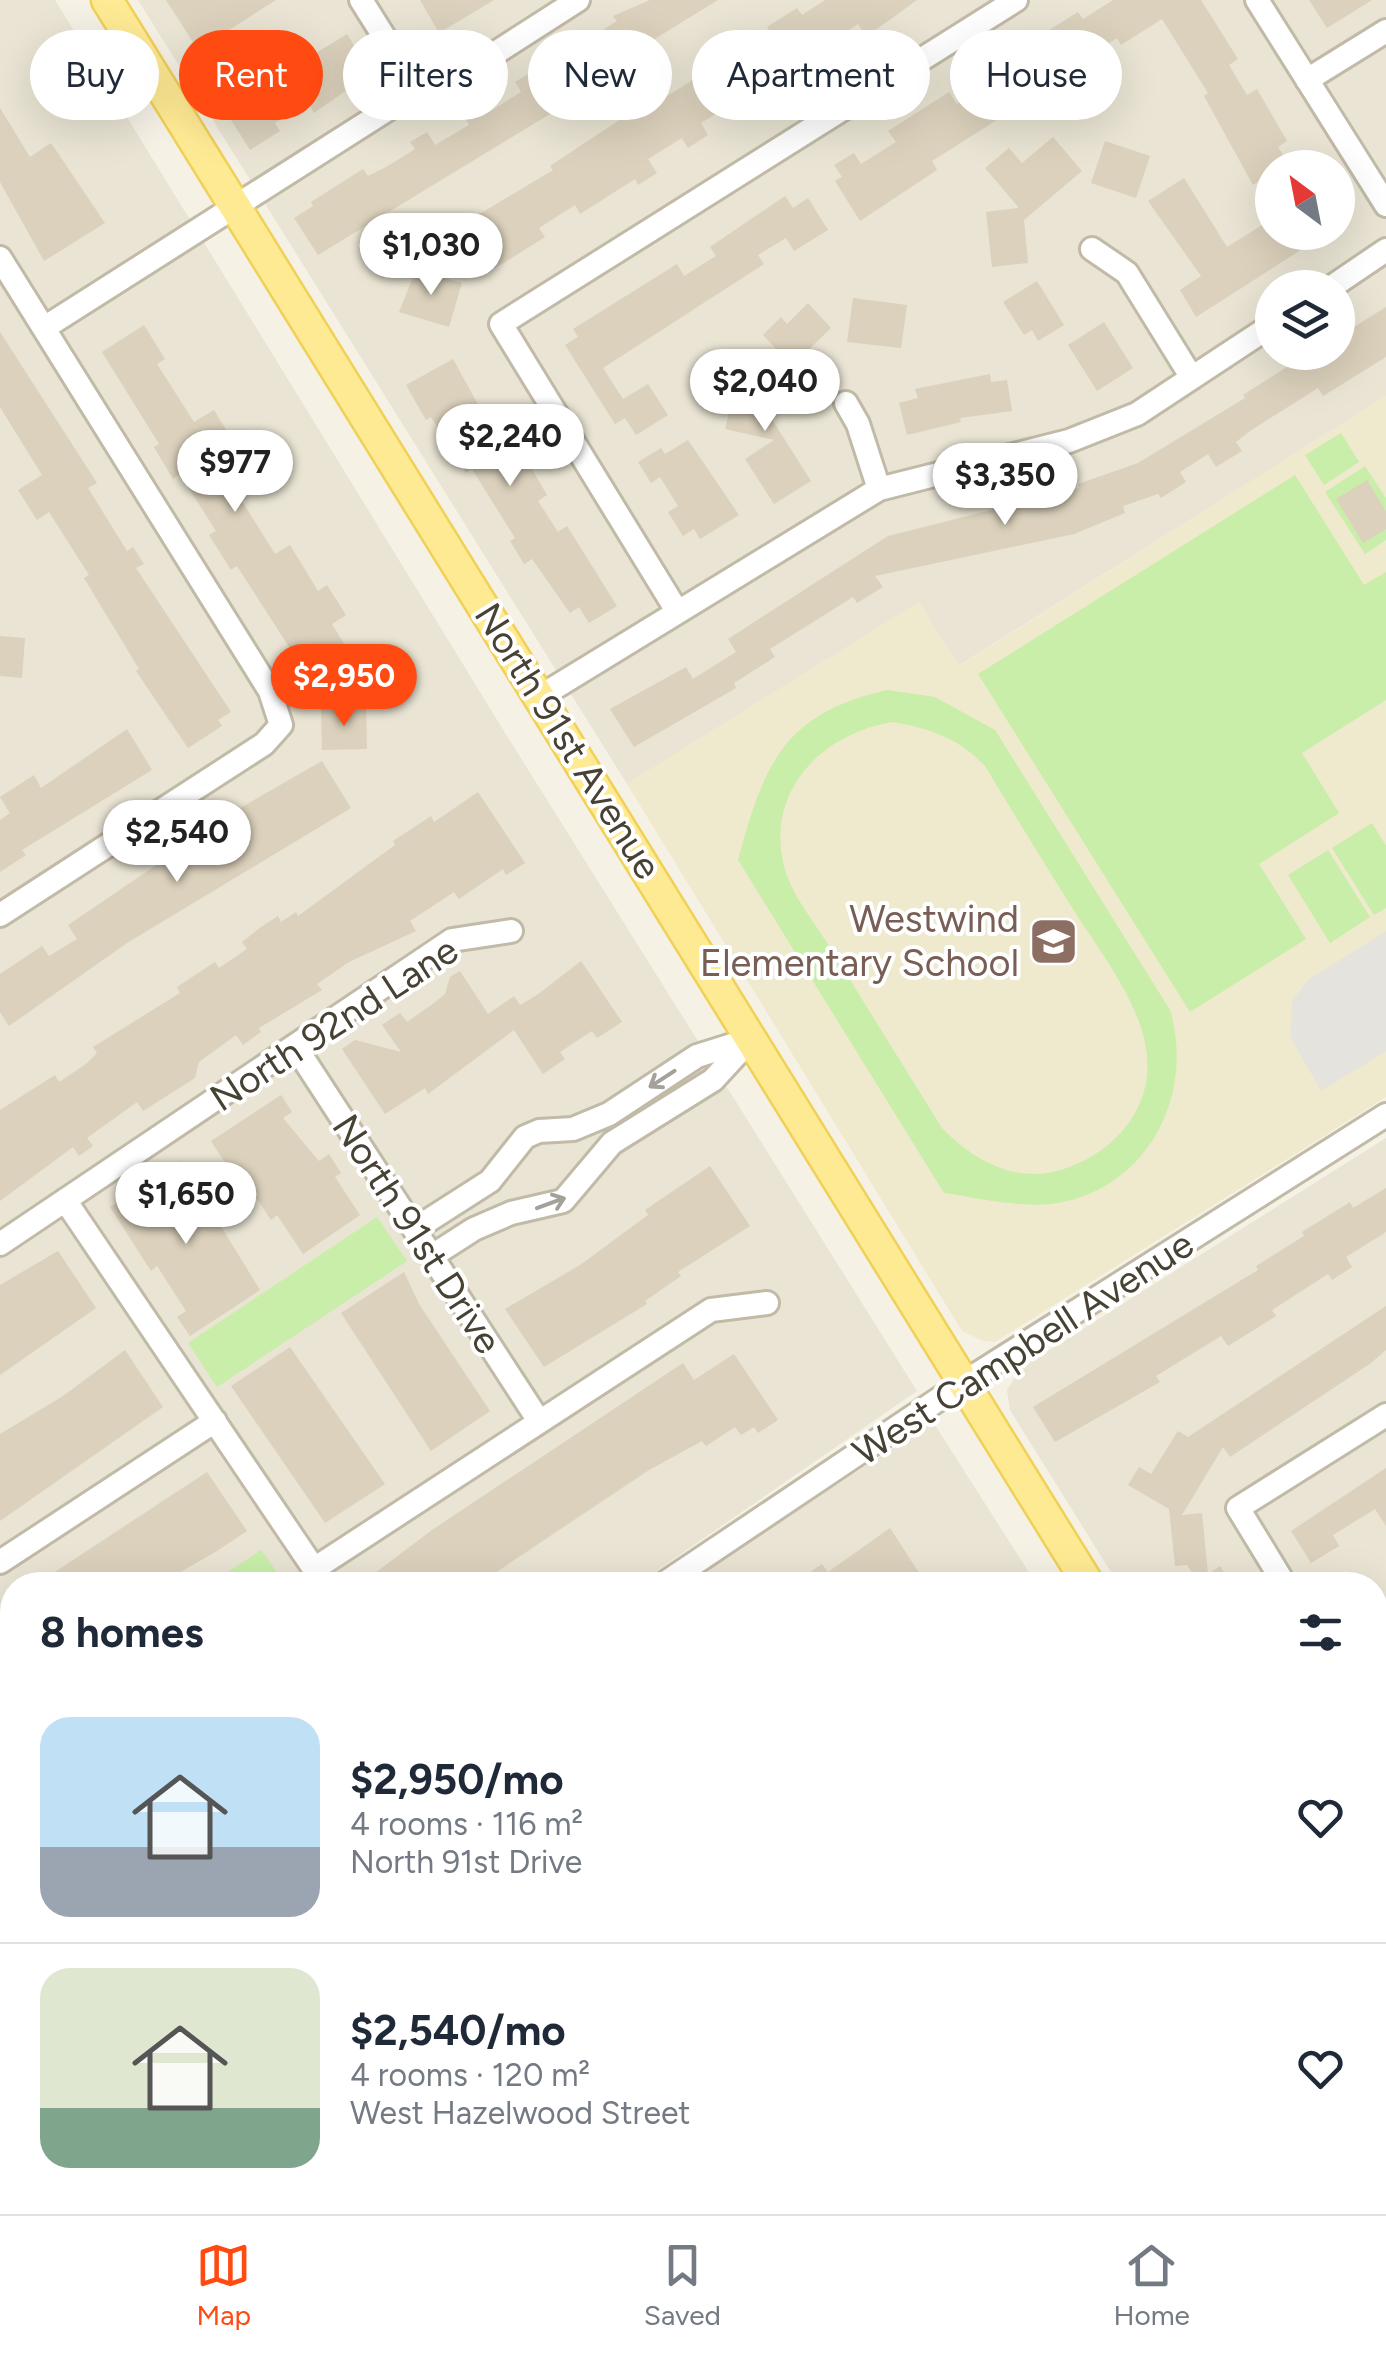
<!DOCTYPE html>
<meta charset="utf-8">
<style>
:root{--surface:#fff;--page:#f6f6f7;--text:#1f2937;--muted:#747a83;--line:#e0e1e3;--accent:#ff4a12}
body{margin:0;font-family:Figtree,sans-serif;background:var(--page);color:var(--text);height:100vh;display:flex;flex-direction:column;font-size:38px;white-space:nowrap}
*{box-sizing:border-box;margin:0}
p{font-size:32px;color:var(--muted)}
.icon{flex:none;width:55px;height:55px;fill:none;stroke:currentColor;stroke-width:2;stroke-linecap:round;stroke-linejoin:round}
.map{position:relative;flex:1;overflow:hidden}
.side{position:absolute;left:0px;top:1572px;width:1388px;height:642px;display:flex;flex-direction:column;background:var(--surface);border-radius:40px 40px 0 0;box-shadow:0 10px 40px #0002}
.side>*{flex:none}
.top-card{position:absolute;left:30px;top:30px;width:1328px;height:90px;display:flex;gap:20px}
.needle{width:65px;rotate:328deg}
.buttons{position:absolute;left:1255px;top:150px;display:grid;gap:20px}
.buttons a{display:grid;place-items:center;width:100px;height:100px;border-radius:50%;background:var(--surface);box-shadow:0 10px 40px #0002;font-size:50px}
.price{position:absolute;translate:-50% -85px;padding:0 22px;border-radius:35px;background:#fff;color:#222;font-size:32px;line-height:65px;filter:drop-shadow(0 2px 5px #0008)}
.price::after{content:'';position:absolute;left:50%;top:60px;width:30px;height:22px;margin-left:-15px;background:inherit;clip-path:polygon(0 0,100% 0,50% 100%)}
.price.on{background:var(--accent);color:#fff}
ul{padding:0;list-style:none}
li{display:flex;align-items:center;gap:30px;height:250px;padding:0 40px}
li+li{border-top:2px solid var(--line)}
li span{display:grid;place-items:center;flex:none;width:280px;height:200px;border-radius:30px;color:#555}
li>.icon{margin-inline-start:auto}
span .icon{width:120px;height:120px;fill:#fffc;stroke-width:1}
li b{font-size:42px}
h2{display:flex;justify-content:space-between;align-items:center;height:120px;padding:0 40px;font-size:42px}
.pill{padding:0 35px;border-radius:45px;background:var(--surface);box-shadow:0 10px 40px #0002;font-size:35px;line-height:90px}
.pill.on{background:var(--accent);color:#fff}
.menu{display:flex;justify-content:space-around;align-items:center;height:140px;border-top:2px solid var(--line);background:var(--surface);font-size:28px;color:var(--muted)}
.menu a{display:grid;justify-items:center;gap:5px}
.menu .on{color:var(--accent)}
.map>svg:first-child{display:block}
</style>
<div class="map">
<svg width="1386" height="2214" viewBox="0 0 1386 2214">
<rect width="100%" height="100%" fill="#f5f1e5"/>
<path fill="#e9e4d3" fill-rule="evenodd" d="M0,0H55L507,736L917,1391L636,1585H12V2015L0,2024Z
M138,0H1386V396L958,666L919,602L627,784ZM1272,168H1338V232H1272ZM1272,288H1338V352H1272Z
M1386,1138V2011L1375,1993V1585H1119L1010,1410L1007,1390L1021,1368Z
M933,1422L1037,1585H683Z
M12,2021V2202H1375V2113L1386,2130V2214H0V2029Z"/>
<path fill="#efe9cd" d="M1386,396V1097L1006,1335L994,1342L983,1341L962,1331L627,784L919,602L959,666Z"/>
<path fill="#c9eea9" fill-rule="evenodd" d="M1341,433L1359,462L1324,485L1305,455Z
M1365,466L1386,498V540L1365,554L1325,492Z
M1295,475L1364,585L1386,572V700L1302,753L1339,813L1259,864L1306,939L1190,1012L978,674Z
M887,690L935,697L995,730L1170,1010C1195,1094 1149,1187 1058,1203C1021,1209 980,1198 944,1193L738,860C764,764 783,714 887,690ZM893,722C929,728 960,739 985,766C1014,814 1043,861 1073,909C1111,970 1180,1048 1130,1121C1114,1144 1091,1160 1064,1169C1017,1185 974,1161 942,1128C904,1067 867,1007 829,946C814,921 791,895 784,866C765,790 823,733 893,722Z
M1372,823L1386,846V908L1374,915L1332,848Z
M1328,850L1370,917L1330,943L1288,875Z
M377,1217L407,1261L217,1387L188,1343Z
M261,1550L279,1575L264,1585H209Z
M874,2203H1054L1061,2214H882Z"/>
<path fill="#e5e3de" d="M1386,931V1051L1321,1091L1290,1036L1292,1001L1308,980Z"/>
<path fill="#dbd1bc" d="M166,0H276L198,50Z
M420,0H494L439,33Z
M650,0H718L653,40L662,54L578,107L573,100L318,255L294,218L313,206L311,202L363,169L368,176L388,166L415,149L410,142L427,132L435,145L469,125L463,115L480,105L486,114L521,92L515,82L569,49L574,57L602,39L598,33L617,21L613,16Z
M825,0H917L866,37L858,24L822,47L825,52L812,60L816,67L743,111L737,101L701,123L708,135L688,148L682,138L648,159L657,173L638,185L635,179L580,214L575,205L539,228L545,237L502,264L490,270L486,262L462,275L450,253L462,246L453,230L553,170L550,166L636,109L639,114L694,79L700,88L776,41L767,27L797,8L802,15Z
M1113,0H1201L1238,59L1229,65L1247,95L1257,89L1287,141L1278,147L1288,163L1272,168V172L1253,185L1204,96L1208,93L1162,19L1121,45L1117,38L1037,88L1040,93L932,161L937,170L860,221L835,181L842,177L834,165L854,153L861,164L896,142L888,131L949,92L957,104L1006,71L1001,63L1030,42L1078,12L1083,19Z
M1309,0H1372L1327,28Z
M347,34L371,73L314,113L308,103L275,123L280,131L250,150L224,109Z
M0,108L30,157L51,143L105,223L44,261L0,182Z
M1053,137L1082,171L1024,220L1028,263L992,267L986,212L1019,208L985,168L1009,148L1022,163Z
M1105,141L1150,156L1136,198L1091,183Z
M1184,178L1227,247L1270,220L1272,232H1329L1196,317L1180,290L1201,276L1148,201Z
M785,196L793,208L808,198L828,230L794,251L786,238L758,255L764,264L603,368L623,399L648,384L668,415L636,435L625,418L615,424L565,345L578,337L573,329L677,264L684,276L716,256L710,247Z
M416,270L462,283L449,327L399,312Z
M1037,281L1064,325L1038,341L1032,330L1024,335L1003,302Z
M853,298L907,305L901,348L847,342Z
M808,303L831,328L792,366L763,335L781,317L787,324Z
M1386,307V357L1323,396L1318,388L1250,431L1236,442L1242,451L1216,467L1208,454L1180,472L1186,482L1161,498L1158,494L1123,506L1125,513L1074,534L875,576L883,587L857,603L853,597L770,649L775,657L734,683L736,688L634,747L610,709L686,667L693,679L736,652L728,639L888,536L1079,488L1078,484L1138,463L1245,398L1243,395L1310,352H1338V337Z
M1104,322L1133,368L1097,391L1068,345Z
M144,325L165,359L157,364L194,422L214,410L233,441L230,443L252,479L240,486L247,498L242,501L275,554L290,545L318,591L327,585L346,615L332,624L362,673L322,698L237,566L231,570L209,535L216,531L180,474L173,479L154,447L159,444L102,352Z
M0,332L97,483L88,488L127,551L133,547L144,564L136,568L231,712L218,720L222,726L188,748L136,671L139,669L84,578L89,575L49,512L37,520L18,490L42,475L0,407Z
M453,359L491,428L503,421L516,442L547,495L538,501L558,532L567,526L617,606L589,623L579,607L570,613L532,559L524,564L510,541L515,538L472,469L466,473L431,417L426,420L406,385Z
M740,369L783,379L773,421L811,481L774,504L745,459L774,440L725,429Z
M990,374L991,382L1007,380L1012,411L960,418L961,422L907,435L899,403L918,398L915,389Z
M688,440L739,515L700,539L694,529L683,536L668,512L678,506L660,477L651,483L638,462L661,448L665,454Z
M1367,480L1386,511V529L1363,543L1336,499Z
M0,636L25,638L22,678L0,676Z
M366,707L367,749L322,750L321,709Z
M127,729L152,770L22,850L26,855L0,872V820L10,813L0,797L34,775L41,788Z
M322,761L351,808L127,943L9,1026L0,1012V974L42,946L49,956L77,939L68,925L242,807Z
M478,792L525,863L506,875L503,869L459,899L454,892L410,921L416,931L349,962L317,984L322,990L259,1028L261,1032L243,1045L236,1035L199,1062L195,1078L143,1111L137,1102L87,1138L93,1146L79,1156L73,1147L0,1201V1110L55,1075L59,1082L86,1064L97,1053L93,1047L180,993L177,987L215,962L219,968L247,949L242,942L261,927L278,916L281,922L296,912L298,916L395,845L393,841L431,816L434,822Z
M581,961L622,1022L597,1038L592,1031L560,1052L565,1059L543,1074L514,1030L428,1094L425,1088L385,1114L342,1049L355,1040L401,1052L382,1025L400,1013L407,1022L434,1003L445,994L450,977L460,971L488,1014L514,996L520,1005L537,995Z
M281,1095L292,1112L283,1118L319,1161L329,1154L341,1173L335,1177L360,1215L303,1254L277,1215L271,1220L242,1176L236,1180L211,1141Z
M181,1161L260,1290L190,1336L177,1317L186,1311L157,1266L151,1271L110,1207Z
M710,1166L750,1226L678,1272L681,1276L645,1301L647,1304L544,1367L505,1309L580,1265L648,1215L645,1210Z
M1386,1188V1232L1346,1257L1352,1267L1332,1280L1328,1274L1272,1310L1276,1316L1228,1346L1221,1336L1156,1376L1160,1382L1055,1442L1033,1407L1258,1270L1256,1266L1304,1236L1302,1232L1350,1202L1353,1208Z
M58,1251L96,1308L0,1375V1285Z
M404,1272L419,1304L490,1411L431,1451L341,1313Z
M1386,1306V1350L1371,1363L1230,1457L1223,1447L1182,1515L1202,1513L1208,1574L1220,1566L1232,1585H1190L1197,1581L1187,1565L1175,1566L1169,1509L1128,1485L1139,1467L1151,1474L1178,1431L1188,1437Z
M290,1347L385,1484L325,1523L231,1386Z
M125,1350L163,1407L0,1521V1434L63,1396Z
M734,1354L778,1420L758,1433L754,1427L741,1435L735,1427L706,1446L702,1441L649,1470L477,1585H359L432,1530L683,1363L694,1380Z
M1386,1468V1526L1375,1509L1333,1535L1339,1546L1311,1563L1291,1531Z
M207,1472L247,1531L217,1551L158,1585H35Z
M890,1528L927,1585H809L813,1582L807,1574L822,1564L828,1572Z"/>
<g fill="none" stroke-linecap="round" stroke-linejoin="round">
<defs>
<path id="minor" d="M361,0L420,94
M1257,0L1386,205
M1307,80L1386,31
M1092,249L1127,273L1192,378
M0,258L270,691L281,725L264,744L0,915
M1330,288L1386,250
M44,328L393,106L472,68L578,0
M846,403L858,424L879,489
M677,611L501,324L1016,0
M541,696L879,489L1069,441L1137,414L1272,325
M295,1046L539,1421
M65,1200L325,1585
M415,1229L490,1181L525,1137L539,1131L573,1129L609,1114L697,1056L751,1039
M0,1244L452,940L511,931
M432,1256L474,1229L511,1213L563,1201L612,1143L713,1080L748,1042
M0,1562L215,1421
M314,1569L711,1310L767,1303
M662,1585L963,1383L1386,1115
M1285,1585L1238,1508L1386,1415
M1375,1697L1386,1690
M1375,1731L1386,1748
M0,1893L12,1912
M0,2024L12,2016
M0,2059H12
M0,2200L6,2214
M187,2202L195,2214
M860,2202L868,2214
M1072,2202L1080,2214
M1290,2202L1297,2214
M562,2214L579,2202
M1210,2214L1227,2202"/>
<path id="major" d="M107,0L1089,1585
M1375,2042L1386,2060"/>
</defs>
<use href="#minor" stroke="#c1baa7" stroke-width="28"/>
<use href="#major" stroke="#f1d056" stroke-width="35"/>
<use href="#minor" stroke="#fff" stroke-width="22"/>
<use href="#major" stroke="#ffea94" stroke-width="30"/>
</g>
<defs><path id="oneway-shaft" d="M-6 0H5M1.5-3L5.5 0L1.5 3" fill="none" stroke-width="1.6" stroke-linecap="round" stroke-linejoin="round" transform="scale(2.5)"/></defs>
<g stroke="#a4a09a">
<use href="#oneway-shaft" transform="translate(662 1079) rotate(147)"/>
<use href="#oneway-shaft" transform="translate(551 1203) rotate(-20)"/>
</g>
<defs>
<symbol id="school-square" viewBox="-11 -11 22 22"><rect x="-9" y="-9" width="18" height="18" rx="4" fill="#8d6e63" stroke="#fff"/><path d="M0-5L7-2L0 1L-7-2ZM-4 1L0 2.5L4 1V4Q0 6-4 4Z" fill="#fff"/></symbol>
</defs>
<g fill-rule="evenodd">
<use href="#school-square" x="1026" y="914" width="55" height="55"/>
</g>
<g text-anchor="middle" stroke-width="8" stroke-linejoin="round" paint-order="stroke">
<g font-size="38" fill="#484234" stroke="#fff">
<text transform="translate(568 741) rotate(58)" y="13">North 91st Avenue</text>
<text transform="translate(334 1024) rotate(-33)" y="13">North 92nd Lane</text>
<text transform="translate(417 1234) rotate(57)" y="13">North 91st Drive</text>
<text transform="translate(1023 1348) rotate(-33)" y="13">West Campbell Avenue</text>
</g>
<g font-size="38" fill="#785e54" stroke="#fff" text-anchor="end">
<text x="1019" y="932">Westwind<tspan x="1019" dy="44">Elementary School</tspan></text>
</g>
</g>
</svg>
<div class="buttons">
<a><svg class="needle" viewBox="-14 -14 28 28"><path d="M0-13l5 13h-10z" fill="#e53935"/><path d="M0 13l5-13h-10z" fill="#747a83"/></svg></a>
<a><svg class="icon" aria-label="layers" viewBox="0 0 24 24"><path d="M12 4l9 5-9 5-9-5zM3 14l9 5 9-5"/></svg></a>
</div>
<b class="price" style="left:431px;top:298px">$1,030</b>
<b class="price" style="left:765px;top:434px">$2,040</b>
<b class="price" style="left:510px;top:489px">$2,240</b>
<b class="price" style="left:235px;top:515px">$977</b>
<b class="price" style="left:1005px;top:528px">$3,350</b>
<b class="price on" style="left:344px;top:729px">$2,950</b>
<b class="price" style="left:177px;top:885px">$2,540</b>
<b class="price" style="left:186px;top:1247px">$1,650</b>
<div class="top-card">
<a class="pill">Buy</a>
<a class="pill on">Rent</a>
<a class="pill">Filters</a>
<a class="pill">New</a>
<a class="pill">Apartment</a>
<a class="pill">House</a>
</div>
<section class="side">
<h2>8 homes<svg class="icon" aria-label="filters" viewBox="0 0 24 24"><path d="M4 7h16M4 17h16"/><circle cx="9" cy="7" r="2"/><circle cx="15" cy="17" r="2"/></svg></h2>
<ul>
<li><span style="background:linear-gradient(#bfe0f5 65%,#9aa5b1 0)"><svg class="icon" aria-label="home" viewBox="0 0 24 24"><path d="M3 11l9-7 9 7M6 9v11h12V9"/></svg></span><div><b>$2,950/mo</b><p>4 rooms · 116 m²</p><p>North 91st Drive</p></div><svg class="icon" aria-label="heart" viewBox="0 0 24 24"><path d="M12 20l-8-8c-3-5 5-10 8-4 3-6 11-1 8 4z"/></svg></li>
<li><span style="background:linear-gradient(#dfe7d0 70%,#7fa58c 0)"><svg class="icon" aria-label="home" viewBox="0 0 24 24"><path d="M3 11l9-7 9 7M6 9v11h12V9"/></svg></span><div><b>$2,540/mo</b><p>4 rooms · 120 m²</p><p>West Hazelwood Street</p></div><svg class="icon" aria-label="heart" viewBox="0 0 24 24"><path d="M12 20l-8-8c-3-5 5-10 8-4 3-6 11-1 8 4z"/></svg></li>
</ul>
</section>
</div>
<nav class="menu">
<a class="on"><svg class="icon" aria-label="map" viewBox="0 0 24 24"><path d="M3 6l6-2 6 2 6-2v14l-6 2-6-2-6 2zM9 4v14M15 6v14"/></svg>Map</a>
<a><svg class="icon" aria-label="saved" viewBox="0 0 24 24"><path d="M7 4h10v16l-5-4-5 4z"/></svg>Saved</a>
<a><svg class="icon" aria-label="home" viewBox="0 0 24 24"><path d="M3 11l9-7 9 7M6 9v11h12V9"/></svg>Home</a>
</nav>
